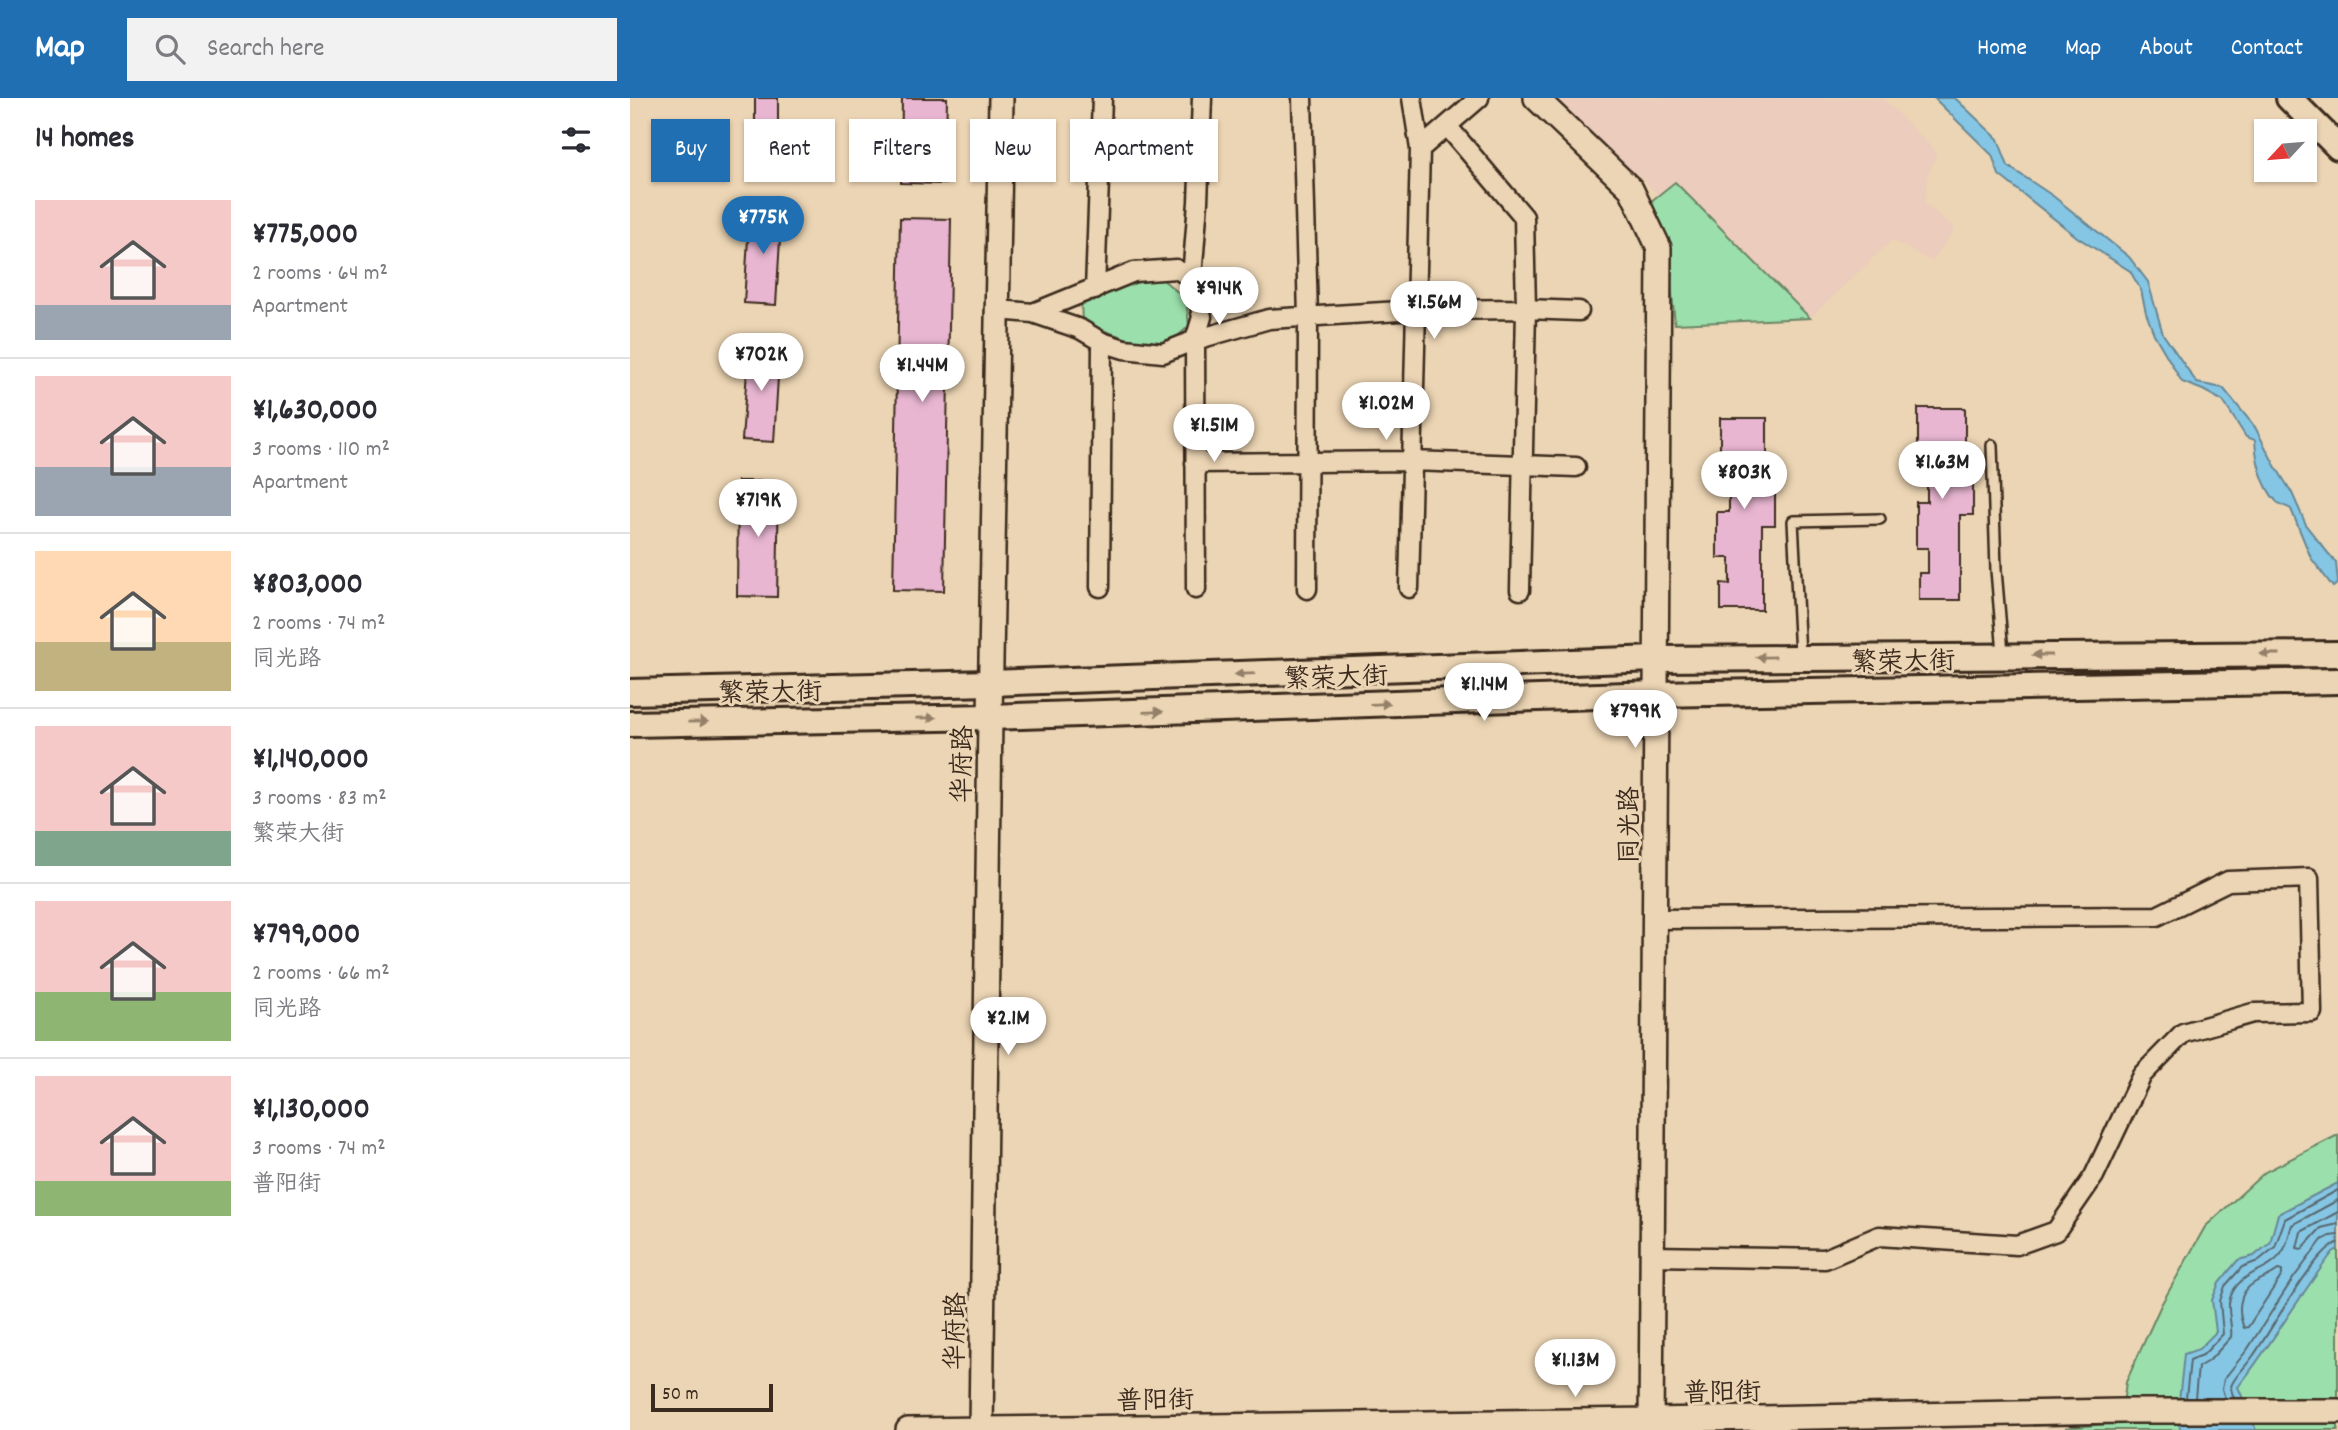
<!DOCTYPE html>
<meta charset="utf-8">
<style>
:root{--surface:#fff;--page:#f2f2f3;--text:#2b2b33;--muted:#7c7c81;--line:#e1e1e2;--accent:#1f6fb2}
body{margin:0;font-family:Dekko,"LXGW WenKai TC",sans-serif;background:var(--page);color:var(--text);height:100vh;display:flex;flex-direction:column;font-size:26px;white-space:nowrap}
*{box-sizing:border-box;margin:0}
p{font-size:23px;color:var(--muted)}
.icon{flex:none;width:38px;height:38px;fill:none;stroke:currentColor;stroke-width:2;stroke-linecap:round;stroke-linejoin:round}
.map{position:relative;flex:1;overflow:hidden}
.sheet{display:flex;flex-direction:column;background:var(--surface);width:630px}
.sheet>*{flex:none}
.hud{position:absolute;left:21px;top:21px;width:665px;height:63px;display:flex;gap:14px}
.needle{width:46px;rotate:244deg}
.buttons{position:absolute;left:1624px;top:21px;display:grid;gap:14px}
.buttons a{display:grid;place-items:center;width:63px;height:63px;border-radius:0px;background:var(--surface);box-shadow:0 2px 5px #0004;font-size:35px}
.scale{position:absolute;left:21px;bottom:18px;width:122px;box-sizing:border-box;padding-left:7px;border:4px solid #3b2a1e;border-top:0;font-size:19px;line-height:24px;white-space:nowrap;color:#3b2a1e;-webkit-text-stroke:5px #ecd5b4;paint-order:stroke}
.price{position:absolute;translate:-50% -60px;padding:0 16px;border-radius:24px;background:#fff;color:#222;font-size:23px;line-height:46px;filter:drop-shadow(0 2px 4px #0008)}
.price::after{content:'';position:absolute;left:50%;top:42px;width:21px;height:16px;margin-left:-10px;background:inherit;clip-path:polygon(0 0,100% 0,50% 100%)}
.price.active{background:var(--accent);color:#fff}
ul{padding:0;list-style:none}
li{display:flex;align-items:center;gap:21px;height:175px;padding:0 35px}
li+li{border-top:2px solid var(--line)}
li span{display:grid;place-items:center;flex:none;width:196px;height:140px;border-radius:0px;color:#555}
li>.icon{margin-inline-start:auto}
span .icon{width:84px;height:84px;fill:#fffc;stroke-width:1}
li b{font-size:30px}
h2{display:flex;justify-content:space-between;align-items:center;height:84px;padding:0 35px;font-size:30px}
.tag{padding:0 24px;border-radius:0px;background:var(--surface);box-shadow:0 2px 5px #0004;font-size:24px;line-height:63px}
.tag.active{background:var(--accent);color:#fff}
header{display:flex;align-items:center;gap:42px;box-sizing:border-box;height:98px;padding:0 35px;background:var(--accent);color:#fff}
header strong{font-size:33px}
nav{display:flex;gap:38px;margin-inline-start:auto;font-size:24px}
.search{width:490px;height:63px;background:var(--page);display:flex;align-items:center;gap:18px;box-sizing:border-box;padding:0 24px;border-radius:0px;color:var(--muted);font-size:26px}
main{display:flex;flex:1;min-height:0}
.map>svg:first-child{display:block}
</style>
<header>
<strong>Map</strong>
<div class="search"><svg class="icon" aria-label="search" viewBox="0 0 24 24"><circle cx="10" cy="10" r="6"/><path d="M15 15l6 6"/></svg>Search here</div>
<nav><a>Home</a><a>Map</a><a>About</a><a>Contact</a></nav>
</header>
<main>
<section class="sheet">
<h2>14 homes<svg class="icon" aria-label="filters" viewBox="0 0 24 24"><path d="M4 7h16M4 17h16"/><circle cx="9" cy="7" r="2"/><circle cx="15" cy="17" r="2"/></svg></h2>
<ul>
<li><span style="background:linear-gradient(#f6c9c9 75%,#9aa5b1 0)"><svg class="icon" aria-label="home" viewBox="0 0 24 24"><path d="M3 11l9-7 9 7M6 9v11h12V9"/></svg></span><div><b>¥775,000</b><p>2 rooms · 64 m²</p><p>Apartment</p></div></li>
<li><span style="background:linear-gradient(#f6c9c9 65%,#9aa5b1 0)"><svg class="icon" aria-label="home" viewBox="0 0 24 24"><path d="M3 11l9-7 9 7M6 9v11h12V9"/></svg></span><div><b>¥1,630,000</b><p>3 rooms · 110 m²</p><p>Apartment</p></div></li>
<li><span style="background:linear-gradient(#ffd9b3 65%,#c2b280 0)"><svg class="icon" aria-label="home" viewBox="0 0 24 24"><path d="M3 11l9-7 9 7M6 9v11h12V9"/></svg></span><div><b>¥803,000</b><p>2 rooms · 74 m²</p><p>同光路</p></div></li>
<li><span style="background:linear-gradient(#f6c9c9 75%,#7fa58c 0)"><svg class="icon" aria-label="home" viewBox="0 0 24 24"><path d="M3 11l9-7 9 7M6 9v11h12V9"/></svg></span><div><b>¥1,140,000</b><p>3 rooms · 83 m²</p><p>繁荣大街</p></div></li>
<li><span style="background:linear-gradient(#f6c9c9 65%,#8fb573 0)"><svg class="icon" aria-label="home" viewBox="0 0 24 24"><path d="M3 11l9-7 9 7M6 9v11h12V9"/></svg></span><div><b>¥799,000</b><p>2 rooms · 66 m²</p><p>同光路</p></div></li>
<li><span style="background:linear-gradient(#f6c9c9 75%,#8fb573 0)"><svg class="icon" aria-label="home" viewBox="0 0 24 24"><path d="M3 11l9-7 9 7M6 9v11h12V9"/></svg></span><div><b>¥1,130,000</b><p>3 rooms · 74 m²</p><p>普阳街</p></div></li>
</ul>
</section>
<div class="map">
<svg width="1708" height="1332" viewBox="0 0 1708 1332">
<rect width="100%" height="100%" fill="#ecd5b4"/>
<filter id="ink" filterUnits="userSpaceOnUse"><feTurbulence type="fractalNoise" baseFrequency=".0143" numOctaves="2"/><feDisplacementMap in="SourceGraphic" scale="14" xChannelSelector="R" yChannelSelector="G"/><feConvolveMatrix kernelMatrix="1 2 1 2 8 2 1 2 1" color-interpolation-filters="sRGB"/></filter>
<g filter="url(#ink)">
<path fill="#ebccbd" d="M919,0H1253L1307,55L1297,79L1295,106L1325,130L1302,164L1262,142L1180,220L1045,84L1028,97L1008,76L1002,83Z"/>
<path fill="#9be0ac" stroke="#6b8565" stroke-width="2" d="M1045,84L1180,220L1045,226L1038,155L1015,108Z
M532,181L556,201L559,228L538,247L498,241L452,225L451,202L503,185Z
M1708,1037V1332H1436V1330L1486,1325L1492,1313L1496,1284L1531,1207L1575,1129L1635,1074Z"/>
<path fill="#85c6e5" stroke="#678895" stroke-width="2" d="M1304,0H1325L1368,41L1378,68L1423,98L1499,159L1518,184L1533,236L1567,285L1593,290L1625,329L1644,366L1662,395L1677,429L1706,465L1708,485L1703,489L1681,460L1661,411C1656,408 1649,407 1646,403C1632,388 1626,362 1625,342L1616,339L1593,303L1573,292L1552,284L1524,236L1516,215L1511,192L1500,173L1447,139L1369,77L1362,57Z
M1708,1085V1151L1703,1154C1669,1198 1642,1246 1608,1289L1626,1332H1551L1547,1322L1554,1256L1569,1251L1586,1234L1582,1202L1589,1185L1608,1162L1624,1158L1640,1145L1648,1116Z"/>
<g fill="none" stroke-linecap="round" stroke-linejoin="round">
<path stroke="#59686e" stroke-width="2" d="M1708,1114L1671,1134L1667,1150L1672,1151L1691,1130L1708,1126
M1648,1172L1652,1173V1177L1618,1229L1614,1230C1608,1215 1607,1195 1624,1185C1632,1180 1639,1179 1648,1172Z
M1556,1300L1560,1262L1573,1257L1593,1236L1590,1203L1595,1188L1612,1169L1628,1163L1645,1149L1655,1121L1708,1092
M1565,1300L1568,1269L1580,1262L1601,1239C1603,1226 1596,1212 1600,1200C1610,1171 1639,1176 1653,1153C1658,1145 1659,1135 1662,1127L1708,1102
M1595,1300L1592,1291L1594,1281L1617,1252L1662,1182L1692,1142L1700,1138L1708,1137
M1604,1300C1602,1294 1599,1290 1603,1284C1608,1275 1617,1267 1623,1258C1638,1238 1687,1148 1708,1145"/>
</g>
<path fill="#e9b6d2" stroke="#3b2a1e" stroke-width="2" d="M125,0H148V68H125Z
M272,0H317L315,86L271,85Z
M120,108L152,110L146,207L114,205Z
M270,120L321,121L314,493L263,492Z
M119,245L150,247L144,344L112,342Z
M1288,310H1335V361H1327L1326,386H1343V417H1330V502H1289V475H1298V450H1286V404H1297V370H1288Z
M1090,320H1137V371H1128V396H1145V427H1132V512H1091V485L1100,486V460H1087V414H1099V380H1090Z
M108,383H149L147,499L107,498Z"/>
<g fill="none" stroke-linecap="round" stroke-linejoin="round">
<defs>
<path id="service" d="M1362,347L1366,472L1373,555
M1170,557L1163,423L1250,421"/>
<path id="minor" d="M672,0L678,219L677,491
M818,29L894,119L896,211L890,492
M790,51L849,0
M562,180L568,104L572,0
M465,192L472,0
M368,212L403,215L450,231L472,244L494,251L533,255L565,242L572,219L567,193L562,180L546,171L504,174L403,215
M565,365L782,363L946,369
M470,489L472,244
M779,490L790,51L782,0
M566,491L565,242L639,221L786,212L896,211L949,213
M1022,1158L1195,1161L1249,1138L1387,1147L1426,1133L1464,1078L1512,977L1553,935L1623,915L1682,914L1679,780L1598,783L1527,818L1025,821"/>
<path id="tertiary" d="M906,0L1001,91L1029,150L1021,1332
M278,1332L1021,1322L1492,1313H1708
M351,1332L360,619L371,0"/>
<path id="secondary" d="M1659,0L1708,49
M0,594L360,585L1027,561L1708,556
M0,626L360,619L1027,596L1708,583"/>
</defs>
<use href="#service" stroke="#3b2a1e" stroke-width="14"/>
<use href="#minor" stroke="#3b2a1e" stroke-width="23"/>
<use href="#tertiary" stroke="#3b2a1e" stroke-width="28"/>
<use href="#secondary" stroke="#3b2a1e" stroke-width="30"/>
<use href="#service" stroke="#ecd5b4" stroke-width="9"/>
<use href="#minor" stroke="#ecd5b4" stroke-width="18"/>
<use href="#tertiary" stroke="#ecd5b4" stroke-width="23"/>
<use href="#secondary" stroke="#ecd5b4" stroke-width="24"/>
</g>
<defs><path id="oneway-solid" d="M-6-.8H1V-3.2L6.5 0L1 3.2V.8H-6Z" transform="scale(1.75)"/></defs>
<g fill="#948069">
<use href="#oneway-solid" transform="translate(1640 556) rotate(180)"/>
<use href="#oneway-solid" transform="translate(1412 557) rotate(180)"/>
<use href="#oneway-solid" transform="translate(1136 559) rotate(179)"/>
<use href="#oneway-solid" transform="translate(615 576) rotate(178)"/>
<use href="#oneway-solid" transform="translate(750 606) rotate(-2)"/>
<use href="#oneway-solid" transform="translate(523 614) rotate(-2)"/>
<use href="#oneway-solid" transform="translate(296 620) rotate(-1)"/>
<use href="#oneway-solid" transform="translate(68 624) rotate(-1)"/>
</g>
</g>
<g text-anchor="middle" stroke-width="6" stroke-linejoin="round" paint-order="stroke">
<g font-size="26" fill="#3b2a1e" stroke="#ecd5b4">
<text transform="translate(1273 562) rotate(-1)" y="9">繁荣大街</text>
<text transform="translate(706 578) rotate(-2)" y="9">繁荣大街</text>
<text transform="translate(140 593) rotate(-1)" y="9">繁荣大街</text>
<text transform="translate(331 666) rotate(-89)" y="9">华府路</text>
<text transform="translate(998 727) rotate(-90)" y="9">同光路</text>
<text transform="translate(324 1233) rotate(-89)" y="9">华府路</text>
<text transform="translate(1092 1293) rotate(-1)" y="9">普阳街</text>
<text transform="translate(525 1301) rotate(-1)" y="9">普阳街</text>
</g>
</g>
</svg>
<div class="buttons">
<a><svg class="needle" viewBox="-14 -14 28 28"><path d="M0-13l5 13h-10z" fill="#e53935"/><path d="M0 13l5-13h-10z" fill="#7c7c81"/></svg></a>
</div>
<div class="scale">50 m</div>
<b class="price active" style="left:133px;top:158px">¥775K</b>
<b class="price" style="left:589px;top:229px">¥914K</b>
<b class="price" style="left:804px;top:243px">¥1.56M</b>
<b class="price" style="left:131px;top:295px">¥702K</b>
<b class="price" style="left:292px;top:306px">¥1.44M</b>
<b class="price" style="left:756px;top:344px">¥1.02M</b>
<b class="price" style="left:584px;top:366px">¥1.51M</b>
<b class="price" style="left:1312px;top:403px">¥1.63M</b>
<b class="price" style="left:1114px;top:413px">¥803K</b>
<b class="price" style="left:128px;top:441px">¥719K</b>
<b class="price" style="left:854px;top:625px">¥1.14M</b>
<b class="price" style="left:1005px;top:652px">¥799K</b>
<b class="price" style="left:378px;top:959px">¥2.1M</b>
<b class="price" style="left:945px;top:1301px">¥1.13M</b>
<div class="hud">
<a class="tag active">Buy</a>
<a class="tag">Rent</a>
<a class="tag">Filters</a>
<a class="tag">New</a>
<a class="tag">Apartment</a>
</div>
</div>
</main>
